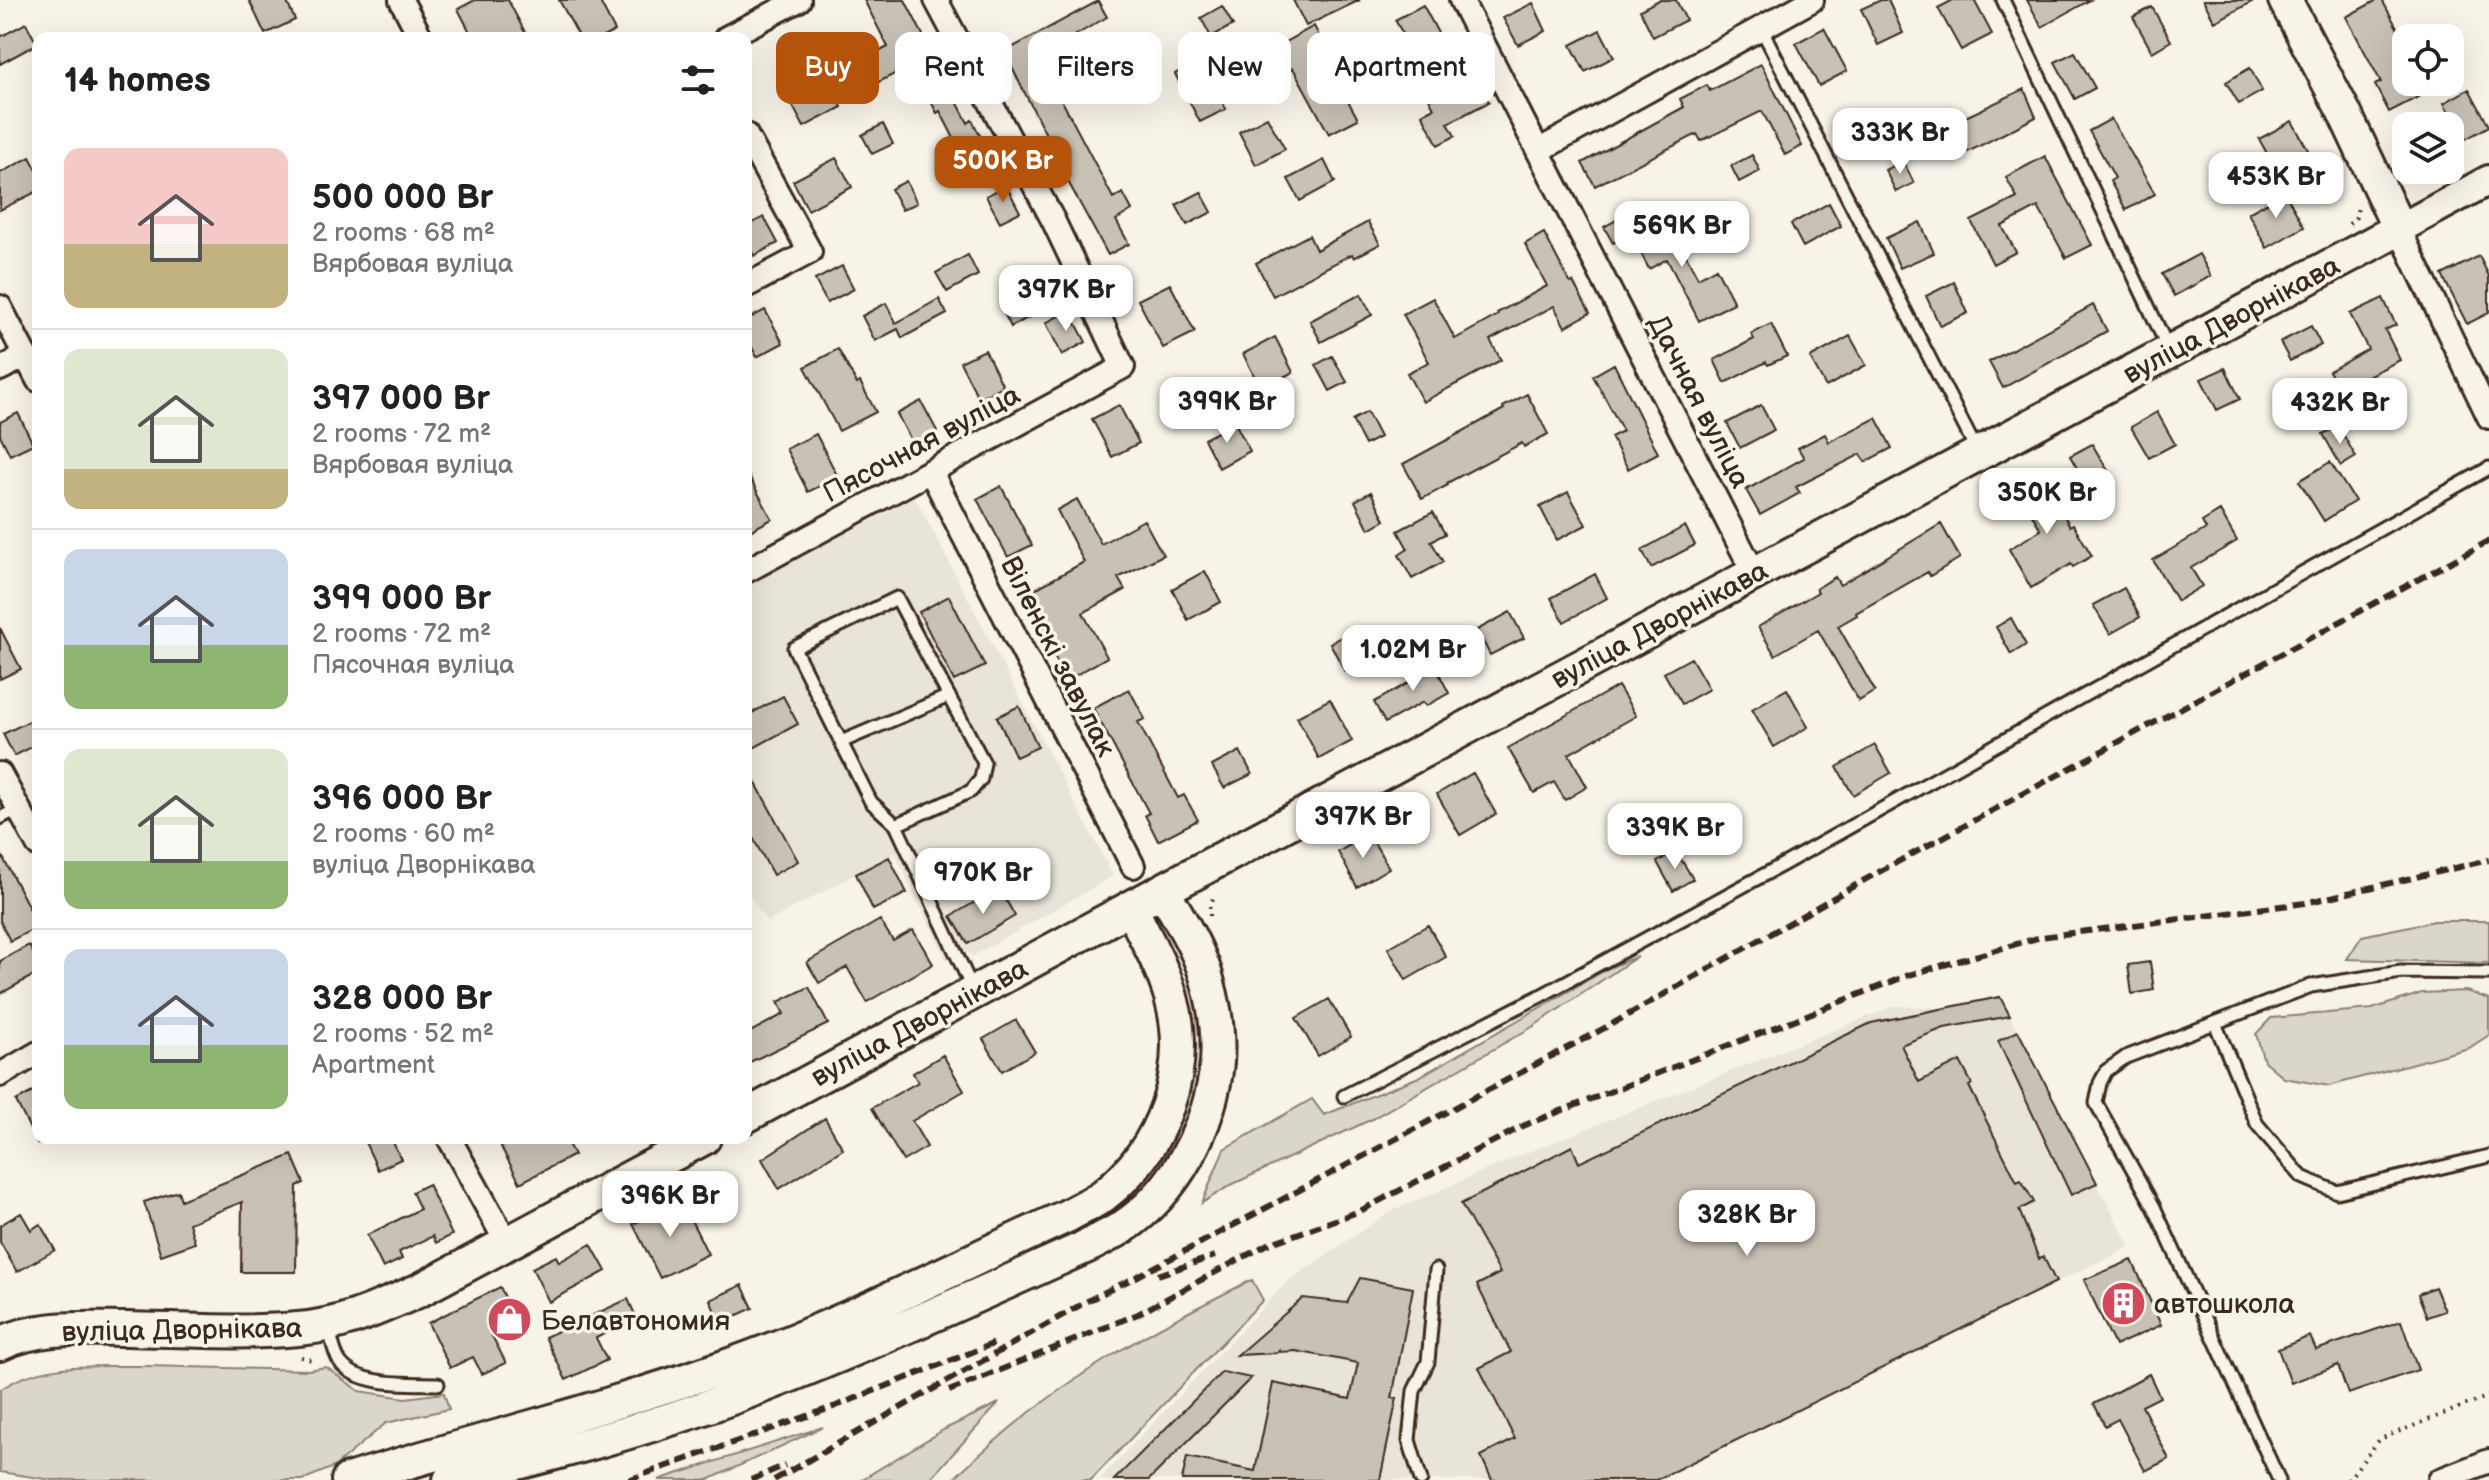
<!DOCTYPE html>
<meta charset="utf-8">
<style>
:root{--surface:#fff;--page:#f2f2f2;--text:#202124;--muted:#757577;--line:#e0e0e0;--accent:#b45309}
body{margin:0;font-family:"Balsamiq Sans",sans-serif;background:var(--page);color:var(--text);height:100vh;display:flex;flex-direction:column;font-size:30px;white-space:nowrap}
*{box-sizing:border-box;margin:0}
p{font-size:26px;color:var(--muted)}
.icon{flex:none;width:44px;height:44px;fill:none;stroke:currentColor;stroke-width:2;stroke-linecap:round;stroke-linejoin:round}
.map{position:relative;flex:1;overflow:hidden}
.side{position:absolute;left:32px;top:32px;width:720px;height:1112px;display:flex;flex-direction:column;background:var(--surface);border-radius:16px;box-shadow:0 8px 32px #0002}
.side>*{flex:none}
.guide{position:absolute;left:776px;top:32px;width:760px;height:72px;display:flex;gap:16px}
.buttons{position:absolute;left:2392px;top:24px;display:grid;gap:16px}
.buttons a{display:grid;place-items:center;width:72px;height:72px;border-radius:16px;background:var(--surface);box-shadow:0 8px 32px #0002;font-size:40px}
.price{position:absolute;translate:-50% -68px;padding:0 18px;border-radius:16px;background:#fff;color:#222;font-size:26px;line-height:52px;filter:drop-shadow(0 2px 4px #0008)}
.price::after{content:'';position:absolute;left:50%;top:48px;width:24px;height:18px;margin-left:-12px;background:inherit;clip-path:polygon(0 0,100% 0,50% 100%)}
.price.current{background:var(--accent);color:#fff}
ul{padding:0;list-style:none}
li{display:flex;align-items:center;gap:24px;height:200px;padding:0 32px}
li+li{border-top:2px solid var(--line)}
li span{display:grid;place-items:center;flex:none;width:224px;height:160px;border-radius:16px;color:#555}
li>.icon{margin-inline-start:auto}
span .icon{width:96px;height:96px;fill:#fffc;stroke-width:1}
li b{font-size:34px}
h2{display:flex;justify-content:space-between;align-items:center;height:96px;padding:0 32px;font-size:34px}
.pill{padding:0 28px;border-radius:16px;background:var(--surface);box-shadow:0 8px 32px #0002;font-size:28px;line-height:72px}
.pill.current{background:var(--accent);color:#fff}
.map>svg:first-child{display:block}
</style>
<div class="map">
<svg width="2489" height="1480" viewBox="0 0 2489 1480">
<rect width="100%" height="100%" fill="#f7f3e8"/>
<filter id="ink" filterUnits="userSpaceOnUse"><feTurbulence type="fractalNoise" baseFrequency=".0125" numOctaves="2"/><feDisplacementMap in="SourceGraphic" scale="16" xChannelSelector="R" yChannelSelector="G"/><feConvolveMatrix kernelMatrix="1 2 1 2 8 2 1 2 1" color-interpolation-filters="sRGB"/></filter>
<g filter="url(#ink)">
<path fill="#e9e4d9" d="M915,497L1113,876L973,956L964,952L947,961L895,853L767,922L746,889V587Z
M2000,997L2130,1247L2056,1282L1656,1480H1099L1288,1281L1386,1214L1504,1162L1894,1006L1940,1008Z"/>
<path fill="#dbd6cb" stroke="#8b8074" stroke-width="2" d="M2434,921H2489V963L2347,959L2362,936Z
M1638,956L1534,1026L1370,1120L1231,1185L1202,1203L1224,1149L1312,1099L1324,1115L1419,1077L1609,968Z
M2466,991L2489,999V1035L2469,1048L2329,1086L2284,1078L2264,1061L2256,1034L2271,1018L2372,1009L2422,993Z
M1252,1280L1263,1300L1091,1480H953C965,1466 980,1455 993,1443C1070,1374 1160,1325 1252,1280Z
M146,1366L308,1370L326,1367L359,1391L405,1398L444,1393L449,1409L386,1423L334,1467L302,1480H52L0,1472V1390C42,1360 98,1367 146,1366Z
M999,1403L929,1480H861L945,1429Z
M823,1427L708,1480H659L664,1478Z"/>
<path fill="#c8c1b6" stroke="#3b2a1e" stroke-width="2" d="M249,0H286L295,20L265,34Z
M475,0H508L528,38H473L458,9Z
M559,0H599L615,31L601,38H580Z
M864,0H905L968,123L972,120L987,149L965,160L940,111L937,113L912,65L875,84L863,60L888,47Z
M1293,0H1360L1306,26Z
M1659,0H1676L1686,20L1653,37L1640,10Z
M1881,0H1888L1903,33L1878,45L1861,9Z
M1953,0H1974L1992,34L1961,50L1938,8Z
M2027,0H2090L2042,27Z
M2203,0H2255L2215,22Z
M2377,0H2382L2406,44V82H2415L2422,95L2389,112L2375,85L2381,82L2346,17Z
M1098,1L1107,17L1050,50L1062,71L1050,78L1113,198L1123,193L1132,210L1116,220L1129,244L1108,255L1059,165L1061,164L1004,52Z
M1533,3L1546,31L1518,45L1503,18Z
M1423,5L1455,65L1467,59L1489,102L1448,123L1455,136L1438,145L1422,114L1434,108L1407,55L1342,90L1358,119L1329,134L1293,68L1254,89L1235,52L1258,40L1265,53L1314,26L1336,69L1403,34L1395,20Z
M1222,6L1233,25L1211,37L1201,18Z
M2152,7L2171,41L2152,52L2133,17Z
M26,23L37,44L0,64V37Z
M1824,28L1847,71L1819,86L1796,43Z
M1600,30L1614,57L1585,72L1571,45Z
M1142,46L1159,78L1132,92L1115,60Z
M2075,52L2095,88L2075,99L2055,62Z
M1200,60L1226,109L1200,122L1175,74Z
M1761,64L1802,146L1785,155L1762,111L1701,141L1697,134L1595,186L1582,163L1684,107L1680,99L1707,85L1710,91Z
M2250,68L2262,91L2239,104L2226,82Z
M826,77L842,107L804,127L788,97Z
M2024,89L2036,117L1968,152L1953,123Z
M2469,89L2489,126L2464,140L2444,103Z
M1267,117L1285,149L1256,165L1239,132Z
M2111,119L2155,194L2126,210L2110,181L2115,178L2089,131Z
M2292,121L2308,150L2275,168L2259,139Z
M883,124L893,144L872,154L862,135Z
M1752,155L1760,171L1739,182L1731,166Z
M2045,156L2092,245L2066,258L2038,207L2002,226L2016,252L1993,264L1971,221L2017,198L2006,177Z
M30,157L38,172V191L0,210V173Z
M836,158L852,187L808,210L793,181Z
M1324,160L1335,182L1300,201L1288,179Z
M1903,161L1914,183L1896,192L1885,170Z
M906,181L917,203L902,210L891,189Z
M1006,185L1020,212L1000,222L986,196Z
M1201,192L1212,212L1187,225L1176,205Z
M2285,193L2304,227L2267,248L2248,213Z
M1829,203L1841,226L1803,247L1791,224Z
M1665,216L1698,278L1716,268L1734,303L1699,321L1667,259L1649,269L1631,234Z
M764,217L778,243L754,256L746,241V226Z
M1620,218L1629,235L1613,243L1604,227Z
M1368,222L1380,244L1354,258L1352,254L1273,296L1256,263L1309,235L1316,250Z
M1920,222L1934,253L1900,268L1886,238Z
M1544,233L1570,283L1573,282L1590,313L1565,327L1554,306L1490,340L1501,360L1423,402L1407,373L1429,362L1403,314L1433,298L1455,339L1498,315L1497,313L1547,286L1525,244Z
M2199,254L2211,276L2174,296L2162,274Z
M968,255L978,275L947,292L936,273Z
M2479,256L2489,276V313L2467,324L2442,275Z
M842,266L854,289L827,303L815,280Z
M1954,282L1968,313L1940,326L1926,296Z
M1170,284L1195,332L1163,348L1138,300Z
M1019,292L1031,316L1011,327L999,303Z
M1361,294L1372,315L1321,342L1310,321Z
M2383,298L2396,325L2385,330L2400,360L2340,390L2329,371L2368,349L2350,314Z
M939,299L947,314L902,338L898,329L875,341L862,316L886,303L896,323Z
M2093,305L2107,331L2003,388L1989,362Z
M765,310L783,343L757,357L746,336V320Z
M1069,310L1086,342L1062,355L1046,323Z
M1771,324L1787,356L1768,365L1766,362L1725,383L1714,360L1754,339L1751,334Z
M2311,326L2321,345L2290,361L2280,342Z
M1850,336L1866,365L1826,387L1810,358Z
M1275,337L1293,372L1261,389L1243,354Z
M838,349L857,384L860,382L876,412L839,431L805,367Z
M985,350L1003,386L979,399L960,362Z
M1332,356L1347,382L1330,391L1316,365Z
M1614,364L1658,453L1628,469L1611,437L1623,431L1593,376Z
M2225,368L2240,399L2217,410L2201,379Z
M1527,394L1548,434L1524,447L1522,443L1447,483L1448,485L1422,499L1403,464L1504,409L1503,407Z
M921,401L937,431L913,444L897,414Z
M1119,405L1139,443L1112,457L1092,419Z
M1761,405L1774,430L1740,448L1727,423Z
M1367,412L1380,437L1365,445L1352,420Z
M2157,412L2175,444L2149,458L2131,427Z
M18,413L33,444L10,455L0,435V422Z
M1876,418L1892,448L1865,462L1861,454L1796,487L1800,493L1760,515L1746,490L1804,458L1798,448L1825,434L1829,442Z
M1235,423L1250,451L1219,468L1204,439Z
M2338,426L2356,457L2341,466L2323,434Z
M816,434L838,477L808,492L786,449Z
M2092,444L2108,471L2086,484L2070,456Z
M2330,462L2355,501L2324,521L2299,481Z
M746,471L772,519L746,533Z
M2039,472L2070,526L2073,524L2092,556L2073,567L2071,564L2031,588L2009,549L2041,530L2015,485Z
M1001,486L1032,545L1008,557L977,499Z
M1371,492L1385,520L1369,529L1355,501Z
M1568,492L1586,525L1557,540L1540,507Z
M1077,499L1101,544L1144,520L1163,555L1118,578L1125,590L1083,613L1107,657L1067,680L1048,645L1052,643L1026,594L1084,562L1057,510Z
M2220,511L2237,541L2191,568L2202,586L2177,601L2153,560L2206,529L2202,522Z
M1433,512L1445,534L1431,541L1443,562L1412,579L1399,555L1408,549L1398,531Z
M1941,524L1960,558L1930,576L1928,572L1856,613L1857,615L1838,626L1875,691L1859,701L1818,630L1775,655L1758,627L1818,592L1816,589L1835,577L1840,585Z
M1685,526L1695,545L1651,568L1642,550Z
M1205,571L1221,602L1188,620L1172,589Z
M1595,574L1607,598L1564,622L1551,598Z
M2124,588L2140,617L2110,634L2093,605Z
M949,596L985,666L954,681L919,612Z
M1510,612L1524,638L1490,655L1477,630Z
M2011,618L2026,645L2011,654L1996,627Z
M0,628L21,669L0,679Z
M1345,635L1361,664L1345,672L1330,643Z
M1691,658L1709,689L1682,704L1664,673Z
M1433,662L1449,693L1426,706L1423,702L1385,723L1374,702L1412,681L1409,675Z
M1618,686L1636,716L1569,754L1587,787L1565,800L1554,782L1534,793L1508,748Z
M1129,689L1145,719L1138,722L1178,798L1184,795L1198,820L1158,841L1145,815L1149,813L1093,708Z
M1787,689L1808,727L1774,747L1752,709Z
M783,696L798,724L746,752V716Z
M1330,699L1352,741L1319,759L1297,717Z
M1019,706L1038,747L1016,757L997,717Z
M33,719L38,730V744L14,756L3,734Z
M1875,745L1891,773L1853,795L1837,767Z
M1240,751L1252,774L1224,788L1212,766Z
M746,765L798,861L773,875L746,825Z
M1473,773L1496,814L1460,835L1437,794Z
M1369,834L1389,868L1357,887L1338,852Z
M1676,851L1693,879L1673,891L1657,862Z
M0,852L38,925V927L10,941L0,921Z
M889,857L907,893L873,910L856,874Z
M999,888L1015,916L968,944L951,916Z
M880,920L893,941L913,930L933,964L867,1002L847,967L819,983L807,962Z
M1428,925L1446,957L1406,980L1388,948Z
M29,945L38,962V973L0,994V961Z
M2150,962L2154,990L2132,994L2128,965Z
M809,987L828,1024L746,1064V1034L784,1014L778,1002Z
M2000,997L2010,1016L1944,1028L1901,1045L1919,1082L1960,1061L1972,1084L1969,1086L2017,1182L2021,1180L2034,1202L2019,1210L2039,1259L2043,1256L2056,1282L1656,1480H1492L1481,1456L1515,1439L1479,1368L1511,1352L1477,1285L1500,1273L1461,1204L1572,1146L1579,1163L1871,1023Z
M1329,999L1351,1037L1318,1056L1296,1018Z
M1016,1020L1035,1052L1002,1071L983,1039Z
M2018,1031L2097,1183L2071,1195L1998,1041Z
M943,1055L964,1091L912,1121L927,1147L903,1161L872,1108L918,1082L913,1073Z
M38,1089V1145L16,1101Z
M825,1118L843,1149L779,1189L762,1159Z
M363,1138H391L401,1159L378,1170Z
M517,1138H565L574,1155L520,1183L501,1147Z
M292,1155L304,1183L297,1186L296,1272H241L242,1202L189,1223L195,1243L161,1255L144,1202L178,1191L181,1200Z
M428,1184L452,1235L436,1243L433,1236L399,1252L402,1259L383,1268L367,1235L420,1209L412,1192Z
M681,1200L708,1254L660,1278L633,1224Z
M21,1213L31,1230L40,1224L55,1250L17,1272L0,1242V1225Z
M591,1244L606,1271L549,1302L532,1268L556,1256L559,1262Z
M2132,1260L2161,1325L2115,1346L2084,1280Z
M1360,1278L1413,1288L1392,1398H1397L1380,1480H1182L1187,1457L1255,1471L1273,1383L1350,1399L1358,1363L1296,1351L1279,1352L1280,1349L1277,1353L1237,1355L1303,1298L1347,1303Z
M742,1285L753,1308L720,1323L710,1300Z
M500,1287L516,1320L491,1334L506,1363L482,1374L473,1357L450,1368L428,1323Z
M2435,1287L2445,1311L2427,1317L2418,1294Z
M628,1299L637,1319L596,1338L607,1360L566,1380L545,1337Z
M2401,1321L2418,1370L2348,1394L2338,1365L2291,1383L2278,1349L2310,1336L2316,1350Z
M1222,1372L1251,1378L1149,1480H1114Z
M2149,1374L2160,1397L2142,1406L2169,1459L2145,1471L2118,1419L2105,1426L2094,1404Z"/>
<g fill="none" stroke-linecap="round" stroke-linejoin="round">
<defs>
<path id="service" d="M2003,0L2169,350
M1761,28L1977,451
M841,742L949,696
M0,818L19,808
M896,825L971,791L981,779L984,763L897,598L794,648L871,802L896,825L974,992
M2215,1023L2257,1124L2302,1177L2337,1192L2489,1156
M1344,1096L1542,995L1784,864L2489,468
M328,1326C332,1338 333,1352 340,1362C358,1387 410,1383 438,1384
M1421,1480L1409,1440L1414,1391L1428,1362L1436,1270
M2279,1480L2154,1207L2096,1103L2100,1083L2106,1071L2126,1057L2311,986L2401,972L2489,973"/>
<path id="minor" d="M401,0L421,38
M1461,0L1754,573
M726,38L799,0
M746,135L810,252L746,286
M1538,151L1812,0
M2399,229L2489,417
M0,307L38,380
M0,369L26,356
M931,472L1133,866
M746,571L1123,367L1053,220L936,0
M0,774L38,845
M0,1075L38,1053
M449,1138L507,1243
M2440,1480L2489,1461"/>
<path id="tertiary" d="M2399,229L2489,180"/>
<path id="secondary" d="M746,1116L1163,890L2399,229L2344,112L2285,0
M0,1344C39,1325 85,1329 127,1329C183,1330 242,1334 298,1329C342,1326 381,1307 420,1290L704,1138
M348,1480C472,1442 598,1411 721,1368C840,1327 953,1268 1067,1216C1079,1209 1093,1203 1104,1195C1163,1149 1192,1069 1171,997C1162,966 1145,937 1131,908
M450,1480C547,1456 643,1431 737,1396C857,1351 973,1297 1090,1245C1101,1239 1112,1234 1123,1227C1176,1192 1211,1125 1217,1062C1219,1036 1215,1008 1208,983C1200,950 1179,919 1163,890"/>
</defs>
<use href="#service" stroke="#3b2a1e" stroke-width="17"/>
<use href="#minor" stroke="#3b2a1e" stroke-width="28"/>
<use href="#tertiary" stroke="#3b2a1e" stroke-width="34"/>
<use href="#secondary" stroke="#3b2a1e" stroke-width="38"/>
<path stroke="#3b2a1e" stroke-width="4" stroke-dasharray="2 6" stroke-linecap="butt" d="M2349,224L2356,217L2358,207
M1210,916V906L1215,894
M301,1357L315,1361
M2348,1480L2380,1439L2489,1396"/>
<use href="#service" stroke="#f7f3e8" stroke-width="11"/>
<use href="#minor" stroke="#f7f3e8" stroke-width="22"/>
<use href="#tertiary" stroke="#f7f3e8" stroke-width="28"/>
<use href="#secondary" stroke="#f7f3e8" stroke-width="32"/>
<path stroke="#3b2a1e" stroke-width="6" stroke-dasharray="12 6" stroke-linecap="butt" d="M1158,1275L1215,1256
M949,1391L1138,1314L1266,1245L1360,1211L1525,1125L1909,975L2041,937L2305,903L2489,860
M628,1480L836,1406L995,1343
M751,1480L785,1465
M774,1480L1091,1299L1138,1276L1612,1024L1868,878L2489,541"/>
</g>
</g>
<defs>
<symbol id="building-disc" viewBox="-11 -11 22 22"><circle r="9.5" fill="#d1495b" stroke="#f7f3e8"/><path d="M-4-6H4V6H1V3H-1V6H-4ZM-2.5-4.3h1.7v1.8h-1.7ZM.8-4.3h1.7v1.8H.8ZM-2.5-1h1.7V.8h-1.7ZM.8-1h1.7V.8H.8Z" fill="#fff"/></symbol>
<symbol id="shop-disc" viewBox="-11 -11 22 22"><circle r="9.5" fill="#d1495b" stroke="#f7f3e8"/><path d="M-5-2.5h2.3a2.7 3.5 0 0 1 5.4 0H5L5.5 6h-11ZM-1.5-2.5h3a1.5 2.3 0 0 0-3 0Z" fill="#fff"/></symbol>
</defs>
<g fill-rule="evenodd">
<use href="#building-disc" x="2098" y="1278" width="51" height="51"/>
<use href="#shop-disc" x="484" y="1294" width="51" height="51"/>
</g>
<g text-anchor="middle" stroke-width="7" stroke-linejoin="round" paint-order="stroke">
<g font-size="28" fill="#3b2a1e" stroke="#f7f3e8">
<text transform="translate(2231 319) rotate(-28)" y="10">вуліца Дворнікава</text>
<text transform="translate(1700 401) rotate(63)" y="10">Дачная вуліца</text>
<text transform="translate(921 443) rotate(-28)" y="10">Пясочная вуліца</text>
<text transform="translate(1659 624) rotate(-28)" y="10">вуліца Дворнікава</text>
<text transform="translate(1059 656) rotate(63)" y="10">Віленскі завулак</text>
<text transform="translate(919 1022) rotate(-28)" y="10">вуліца Дворнікава</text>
<text transform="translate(182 1329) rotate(-1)" y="10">вуліца Дворнікава</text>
</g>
<g font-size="28" fill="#3b2a1e" stroke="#f7f3e8" text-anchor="start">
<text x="2154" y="1313">автошкола</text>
<text x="541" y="1330">Белавтономия</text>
</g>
</g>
</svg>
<div class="buttons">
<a><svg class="icon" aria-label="locate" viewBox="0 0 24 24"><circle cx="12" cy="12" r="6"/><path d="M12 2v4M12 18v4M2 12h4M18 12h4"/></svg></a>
<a><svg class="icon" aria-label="layers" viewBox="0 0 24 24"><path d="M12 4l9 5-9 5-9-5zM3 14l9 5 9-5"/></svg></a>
</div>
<b class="price" style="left:1900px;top:176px">333K Br</b>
<b class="price current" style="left:1003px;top:204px">500K Br</b>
<b class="price" style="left:2276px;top:220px">453K Br</b>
<b class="price" style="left:1682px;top:269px">569K Br</b>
<b class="price" style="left:1066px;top:333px">397K Br</b>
<b class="price" style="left:1227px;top:445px">399K Br</b>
<b class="price" style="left:2340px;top:446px">432K Br</b>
<b class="price" style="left:2047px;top:536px">350K Br</b>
<b class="price" style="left:1413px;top:693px">1.02M Br</b>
<b class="price" style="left:1363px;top:860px">397K Br</b>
<b class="price" style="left:1675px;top:871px">339K Br</b>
<b class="price" style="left:983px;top:916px">970K Br</b>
<b class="price" style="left:670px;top:1239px">396K Br</b>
<b class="price" style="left:1747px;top:1258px">328K Br</b>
<div class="guide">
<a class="pill current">Buy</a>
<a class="pill">Rent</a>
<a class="pill">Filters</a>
<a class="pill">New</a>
<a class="pill">Apartment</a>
</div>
<section class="side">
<h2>14 homes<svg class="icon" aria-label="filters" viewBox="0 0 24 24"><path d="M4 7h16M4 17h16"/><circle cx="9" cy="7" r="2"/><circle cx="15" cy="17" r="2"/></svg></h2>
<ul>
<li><span style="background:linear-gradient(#f6c9c9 60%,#c2b280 0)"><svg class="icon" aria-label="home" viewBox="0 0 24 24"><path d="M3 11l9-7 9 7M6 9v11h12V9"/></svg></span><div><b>500 000 Br</b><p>2 rooms · 68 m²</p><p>Вярбовая вуліца</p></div></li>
<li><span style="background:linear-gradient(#dfe7d0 75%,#c2b280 0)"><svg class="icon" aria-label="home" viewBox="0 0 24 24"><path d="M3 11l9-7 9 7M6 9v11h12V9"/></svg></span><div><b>397 000 Br</b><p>2 rooms · 72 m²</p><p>Вярбовая вуліца</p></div></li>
<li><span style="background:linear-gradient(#c9d6e8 60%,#8fb573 0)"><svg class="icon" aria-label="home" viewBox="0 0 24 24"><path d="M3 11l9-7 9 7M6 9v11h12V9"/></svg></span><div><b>399 000 Br</b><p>2 rooms · 72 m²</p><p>Пясочная вуліца</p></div></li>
<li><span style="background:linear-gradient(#dfe7d0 70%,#8fb573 0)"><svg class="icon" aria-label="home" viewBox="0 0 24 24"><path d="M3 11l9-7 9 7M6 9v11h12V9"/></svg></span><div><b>396 000 Br</b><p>2 rooms · 60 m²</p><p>вуліца Дворнікава</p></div></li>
<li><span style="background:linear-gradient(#c9d6e8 60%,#8fb573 0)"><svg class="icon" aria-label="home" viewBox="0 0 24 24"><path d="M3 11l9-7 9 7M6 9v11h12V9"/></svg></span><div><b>328 000 Br</b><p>2 rooms · 52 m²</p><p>Apartment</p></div></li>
</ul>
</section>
</div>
